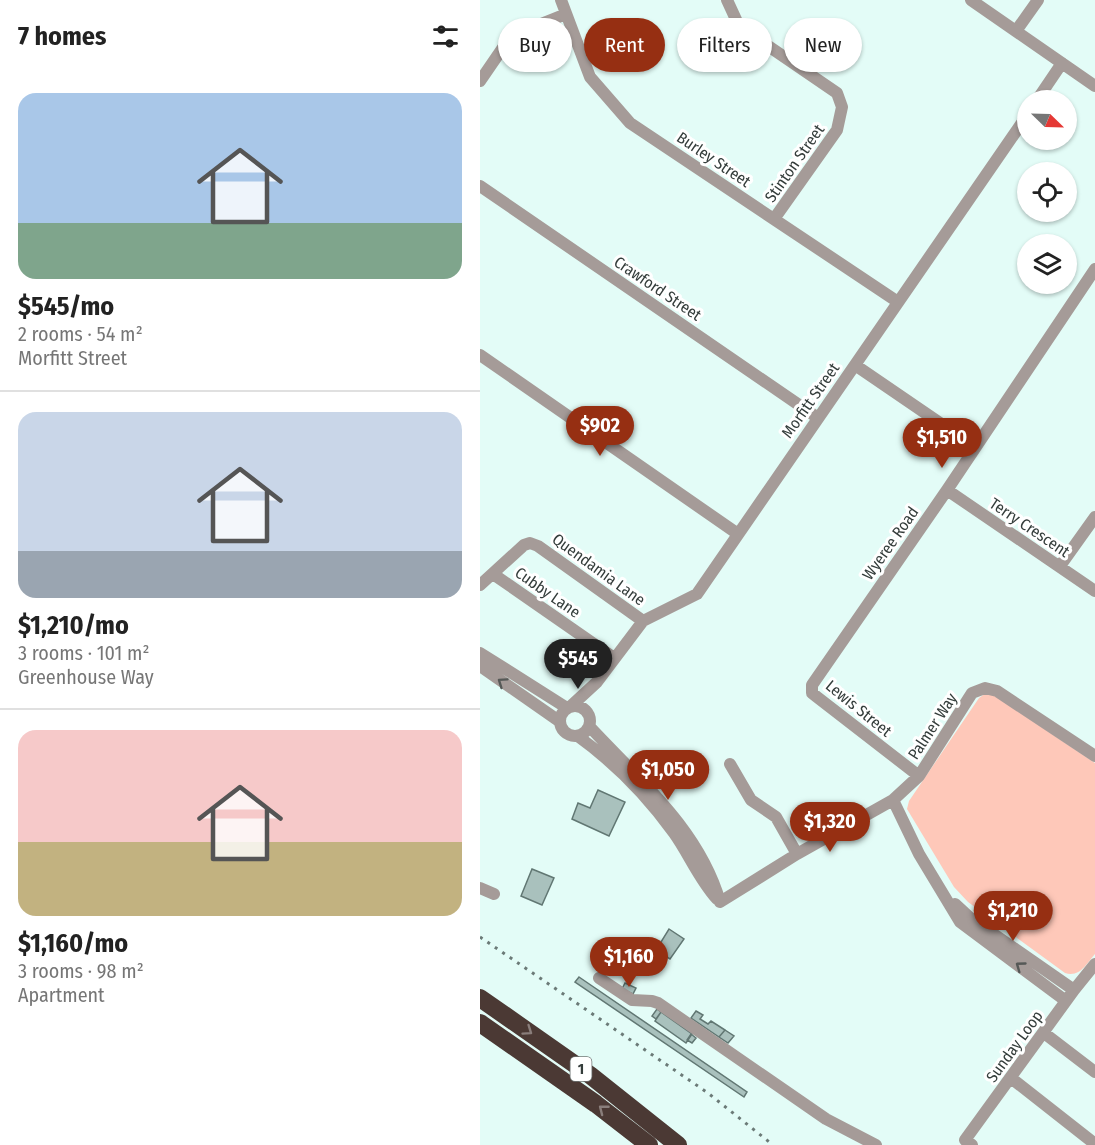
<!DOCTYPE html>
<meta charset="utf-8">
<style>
:root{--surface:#fff;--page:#f2f2f2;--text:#222;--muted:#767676;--line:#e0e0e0;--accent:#962f12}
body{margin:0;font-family:"Fira Sans Condensed",sans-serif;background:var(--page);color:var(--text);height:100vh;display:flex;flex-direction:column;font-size:22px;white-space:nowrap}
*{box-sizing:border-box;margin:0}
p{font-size:20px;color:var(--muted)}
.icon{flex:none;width:33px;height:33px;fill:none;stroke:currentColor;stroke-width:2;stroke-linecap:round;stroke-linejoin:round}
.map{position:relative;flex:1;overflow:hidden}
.side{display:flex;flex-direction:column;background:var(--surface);width:480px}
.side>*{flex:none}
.hud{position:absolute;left:18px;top:18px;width:507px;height:54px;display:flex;gap:12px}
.needle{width:39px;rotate:113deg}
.fabs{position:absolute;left:537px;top:90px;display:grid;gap:12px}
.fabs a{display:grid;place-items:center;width:60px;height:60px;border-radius:50%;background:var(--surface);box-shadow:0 2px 4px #0004;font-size:30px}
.price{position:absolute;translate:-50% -51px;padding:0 14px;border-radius:21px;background:var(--accent);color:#fff;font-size:20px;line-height:39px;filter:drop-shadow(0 2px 3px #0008)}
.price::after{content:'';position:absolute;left:50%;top:36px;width:18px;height:14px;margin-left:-9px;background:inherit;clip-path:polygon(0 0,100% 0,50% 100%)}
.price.active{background:#222;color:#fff}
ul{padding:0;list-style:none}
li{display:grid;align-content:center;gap:12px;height:318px;padding:0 18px}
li+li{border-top:2px solid var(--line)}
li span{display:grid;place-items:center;height:186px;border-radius:18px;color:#555}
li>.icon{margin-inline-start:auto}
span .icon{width:108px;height:108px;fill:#fffc;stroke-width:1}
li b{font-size:26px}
h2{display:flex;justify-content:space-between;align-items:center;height:72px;padding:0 18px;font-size:26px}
.chip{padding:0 21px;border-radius:27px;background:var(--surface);box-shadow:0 2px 4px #0004;font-size:21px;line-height:54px}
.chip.active{background:var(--accent);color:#fff}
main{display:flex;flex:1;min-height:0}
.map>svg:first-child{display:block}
</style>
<main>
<section class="side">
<h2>7 homes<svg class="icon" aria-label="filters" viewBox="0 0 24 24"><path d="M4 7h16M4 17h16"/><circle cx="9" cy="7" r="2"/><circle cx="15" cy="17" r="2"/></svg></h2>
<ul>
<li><span style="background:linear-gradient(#a9c7e8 70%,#7fa58c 0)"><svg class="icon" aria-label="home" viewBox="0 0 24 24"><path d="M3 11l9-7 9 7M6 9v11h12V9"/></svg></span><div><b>$545/mo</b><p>2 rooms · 54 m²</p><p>Morfitt Street</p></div></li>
<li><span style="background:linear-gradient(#c9d6e8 75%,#9aa5b1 0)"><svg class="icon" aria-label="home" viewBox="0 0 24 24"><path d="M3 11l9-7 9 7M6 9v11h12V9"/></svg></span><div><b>$1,210/mo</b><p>3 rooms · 101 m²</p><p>Greenhouse Way</p></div></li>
<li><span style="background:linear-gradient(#f6c9c9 60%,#c2b280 0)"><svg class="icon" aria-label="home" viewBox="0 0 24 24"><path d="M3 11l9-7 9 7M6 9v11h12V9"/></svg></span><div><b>$1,160/mo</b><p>3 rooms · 98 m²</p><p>Apartment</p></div></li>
</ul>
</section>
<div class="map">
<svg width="615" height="1145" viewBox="0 0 615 1145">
<rect width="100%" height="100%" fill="#e3fcf7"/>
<path fill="#fec8b9" d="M506,693L515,696L615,763V954C607,963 600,978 585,973L488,902L474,887L427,809L429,801L499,698Z"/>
<path fill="#a9c1bd" stroke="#617773" stroke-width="1.5" d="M118,790L145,802L129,836L92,819L98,803L110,808Z
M52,869L74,878L62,905L41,896Z
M189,929L204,939L190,959L176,950Z
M99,977L267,1092L264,1097L95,982Z
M145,983L156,988L153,994L142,989Z
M177,1009L181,1012L176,1019L172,1016Z
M216,1011L223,1015L220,1019L228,1024L231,1021L245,1030L239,1037L211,1018Z
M181,1012L212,1034L206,1043L175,1021Z
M245,1030L254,1036L248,1043L239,1037Z
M211,1034L216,1038L212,1043L207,1040Z"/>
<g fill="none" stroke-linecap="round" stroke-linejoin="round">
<path stroke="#a59b98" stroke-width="12" d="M81,0L110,77L150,123L418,302
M247,0L259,26L357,93L362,107L357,130L294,219
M491,0L615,86
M536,31L558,0
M0,81L31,36L86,14
M557,100L582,63
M0,186L338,418
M0,355L258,534
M375,365L495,447
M467,490L615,591
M580,566L615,517
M13,574L134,658
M0,585L44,545L50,543L58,546L163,621
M0,653L87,708
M0,666L79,721
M80 721a15 15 0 1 1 30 0a15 15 0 1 1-30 0Z
M91,706L117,682L163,621L217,594L548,114
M109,726C159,780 219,829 240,902
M99,737C135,763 168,797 194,833C209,854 219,879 237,899
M250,764L271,800L296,817L317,854
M439,776L337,697L332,693V685L467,490L615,269
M413,800L439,854L480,922L586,1001
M0,888L14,894
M240,902L317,854L413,800L439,776L492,693L505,688L517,691L615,756
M475,904L489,917L594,990
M119,978L152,1000L172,1001L178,1003L346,1119L396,1145
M564,1033L615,1072
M531,1078L615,1144
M492,1145L485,1140L594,990L615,964"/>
<path stroke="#4b3934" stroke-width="18" d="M0,998L110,1075L198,1145
M0,1023L116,1104L169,1145"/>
<path stroke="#6b7a77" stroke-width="3" stroke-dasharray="3 6" stroke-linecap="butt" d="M0,937L228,1093L293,1145"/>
</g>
<defs><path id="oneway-chevron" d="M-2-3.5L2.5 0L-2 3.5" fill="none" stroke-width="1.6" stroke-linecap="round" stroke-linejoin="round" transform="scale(1.5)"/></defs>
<g stroke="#565957">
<use href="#oneway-chevron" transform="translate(22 682) rotate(-145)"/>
<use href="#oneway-chevron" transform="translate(540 966) rotate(-144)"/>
</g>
<g stroke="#8a7e7b">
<use href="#oneway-chevron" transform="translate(48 1031) rotate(35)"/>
<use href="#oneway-chevron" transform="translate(123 1109) rotate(-142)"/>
</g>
<g text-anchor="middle" stroke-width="6" stroke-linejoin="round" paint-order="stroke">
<rect fill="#fff" stroke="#717776" stroke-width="1.5" x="90.5" y="1057" width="21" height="24" rx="4.5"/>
<g font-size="15" font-weight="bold" fill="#343d3b">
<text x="101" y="1074">1</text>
</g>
<g font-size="16" fill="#343d3b" stroke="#fff">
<text transform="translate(234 159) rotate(34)" y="6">Burley Street</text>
<text transform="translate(314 163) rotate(-55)" y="6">Stinton Street</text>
<text transform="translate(178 288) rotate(34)" y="6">Crawford Street</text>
<text transform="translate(330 400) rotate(-55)" y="6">Morfitt Street</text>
<text transform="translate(550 527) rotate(34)" y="6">Terry Crescent</text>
<text transform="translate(410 543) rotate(-55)" y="6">Wyeree Road</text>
<text transform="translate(119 569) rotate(36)" y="6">Quendamia Lane</text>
<text transform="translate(68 592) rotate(35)" y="6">Cubby Lane</text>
<text transform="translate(379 708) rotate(39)" y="6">Lewis Street</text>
<text transform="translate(452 726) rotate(-57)" y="6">Palmer Way</text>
<text transform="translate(534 1046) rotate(-54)" y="6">Sunday Loop</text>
</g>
</g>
</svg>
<div class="fabs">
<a><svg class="needle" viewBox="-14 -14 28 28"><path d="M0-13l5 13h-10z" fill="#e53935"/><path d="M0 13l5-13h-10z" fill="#767676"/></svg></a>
<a><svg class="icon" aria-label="locate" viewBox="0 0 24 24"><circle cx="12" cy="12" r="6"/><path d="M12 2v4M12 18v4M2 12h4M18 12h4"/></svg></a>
<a><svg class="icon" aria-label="layers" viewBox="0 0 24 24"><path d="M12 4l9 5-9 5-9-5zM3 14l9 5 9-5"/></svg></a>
</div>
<b class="price" style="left:120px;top:457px">$902</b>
<b class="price" style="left:462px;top:469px">$1,510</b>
<b class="price active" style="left:98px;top:690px">$545</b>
<b class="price" style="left:188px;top:801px">$1,050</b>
<b class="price" style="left:350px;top:853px">$1,320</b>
<b class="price" style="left:533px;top:942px">$1,210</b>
<b class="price" style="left:149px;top:988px">$1,160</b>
<div class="hud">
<a class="chip">Buy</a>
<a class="chip active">Rent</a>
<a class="chip">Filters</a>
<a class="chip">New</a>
</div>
</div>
</main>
